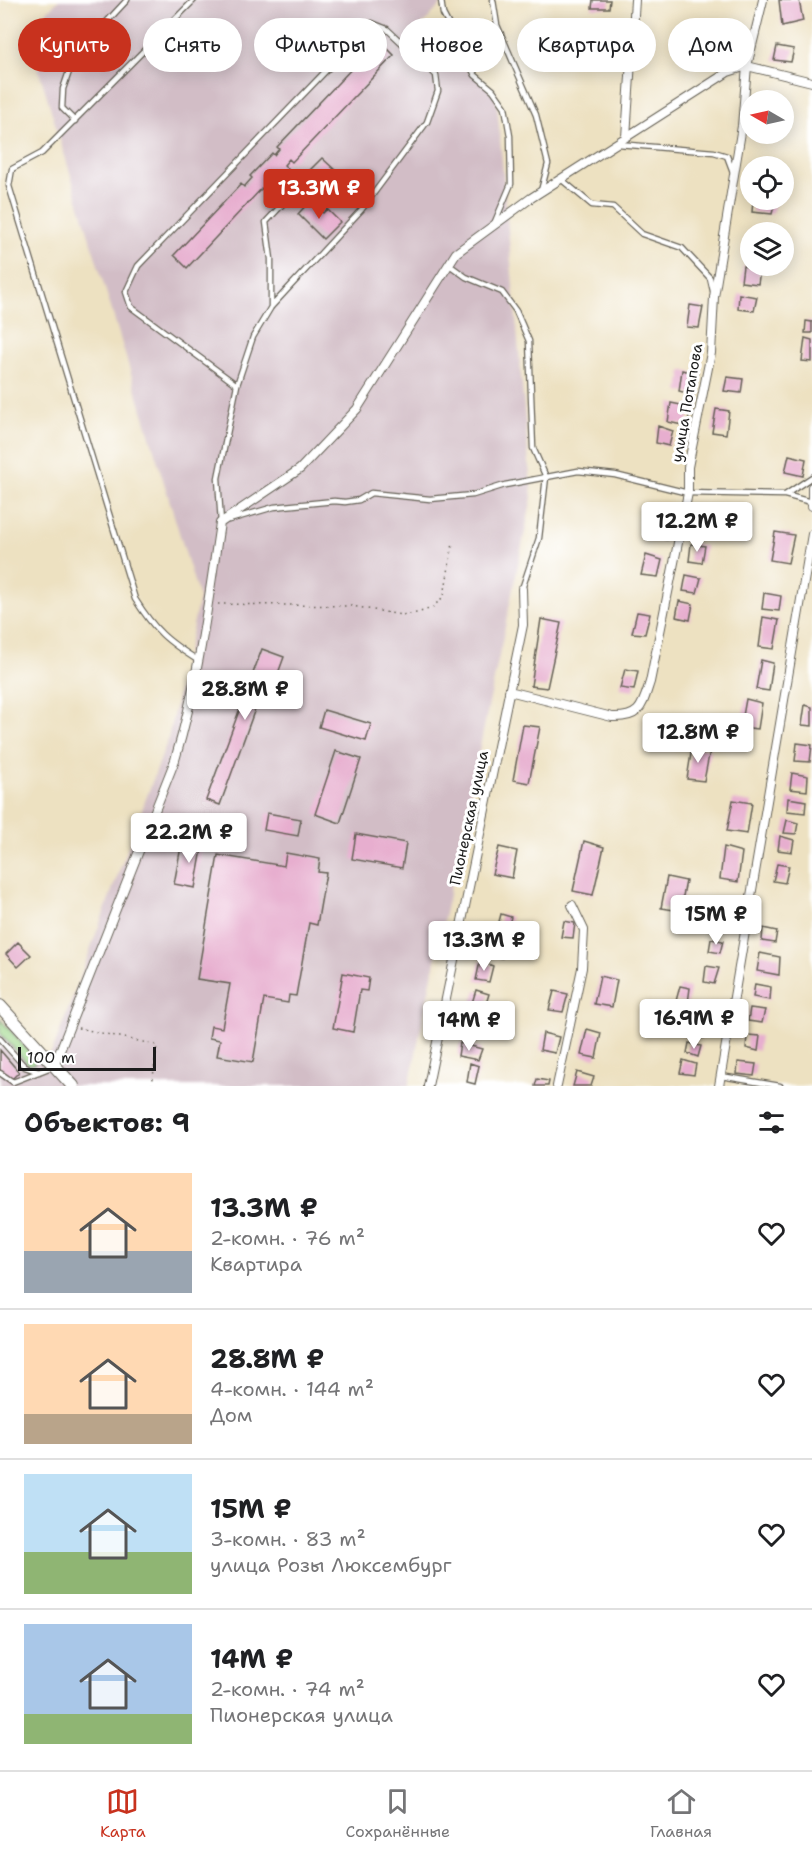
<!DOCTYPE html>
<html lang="ru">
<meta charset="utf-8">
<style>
:root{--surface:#fff;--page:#f2f2f2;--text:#202124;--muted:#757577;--line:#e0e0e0;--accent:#c8321e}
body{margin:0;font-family:"Shantell Sans",sans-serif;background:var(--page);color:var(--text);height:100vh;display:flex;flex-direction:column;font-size:22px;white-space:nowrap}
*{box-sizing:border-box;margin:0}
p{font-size:20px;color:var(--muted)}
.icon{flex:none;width:33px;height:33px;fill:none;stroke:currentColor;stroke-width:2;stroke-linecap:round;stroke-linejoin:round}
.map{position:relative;height:1086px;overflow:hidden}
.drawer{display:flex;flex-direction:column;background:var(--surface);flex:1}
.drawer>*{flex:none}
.hud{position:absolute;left:18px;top:18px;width:777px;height:54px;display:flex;gap:12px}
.needle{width:39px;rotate:279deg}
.buttons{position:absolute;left:740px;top:90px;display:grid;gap:12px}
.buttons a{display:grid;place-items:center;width:54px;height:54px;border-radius:50%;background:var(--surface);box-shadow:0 3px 15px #0003;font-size:30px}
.scale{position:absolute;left:18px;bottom:15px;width:138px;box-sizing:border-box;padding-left:6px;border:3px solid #1c1c1c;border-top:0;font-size:16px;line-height:21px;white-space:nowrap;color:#1c1c1c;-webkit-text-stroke:4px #fff;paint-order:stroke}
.price{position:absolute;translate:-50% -51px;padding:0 14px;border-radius:6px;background:#fff;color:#222;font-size:20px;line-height:39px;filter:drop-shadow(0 2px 3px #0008)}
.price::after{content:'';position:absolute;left:50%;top:36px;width:18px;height:14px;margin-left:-9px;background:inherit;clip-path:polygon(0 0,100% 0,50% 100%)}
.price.active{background:var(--accent);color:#fff}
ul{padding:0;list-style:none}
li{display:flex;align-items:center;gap:18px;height:150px;padding:0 24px}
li+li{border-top:2px solid var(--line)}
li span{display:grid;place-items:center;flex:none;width:168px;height:120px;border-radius:0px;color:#555}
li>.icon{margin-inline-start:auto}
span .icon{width:72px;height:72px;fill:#fffc;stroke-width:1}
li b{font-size:26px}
h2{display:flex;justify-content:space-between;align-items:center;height:72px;padding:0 24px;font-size:26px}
.pill{padding:0 21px;border-radius:27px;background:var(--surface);box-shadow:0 3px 15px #0003;font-size:21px;line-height:54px}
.pill.active{background:var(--accent);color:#fff}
.menu{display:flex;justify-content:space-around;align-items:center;height:84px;border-top:2px solid var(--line);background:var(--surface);font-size:16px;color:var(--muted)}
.menu a{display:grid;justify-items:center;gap:3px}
.menu .active{color:var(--accent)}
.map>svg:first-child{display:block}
</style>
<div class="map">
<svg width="812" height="1086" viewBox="0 0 812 1086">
<rect width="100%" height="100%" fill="#fff"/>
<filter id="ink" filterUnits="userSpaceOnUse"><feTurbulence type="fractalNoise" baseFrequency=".0167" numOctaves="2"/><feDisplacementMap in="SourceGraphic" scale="12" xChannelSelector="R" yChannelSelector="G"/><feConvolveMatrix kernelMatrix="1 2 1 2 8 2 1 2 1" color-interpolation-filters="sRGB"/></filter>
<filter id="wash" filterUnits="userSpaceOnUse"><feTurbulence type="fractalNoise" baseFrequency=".008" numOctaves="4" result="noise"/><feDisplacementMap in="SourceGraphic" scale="24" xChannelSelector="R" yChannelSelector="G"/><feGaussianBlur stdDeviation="1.35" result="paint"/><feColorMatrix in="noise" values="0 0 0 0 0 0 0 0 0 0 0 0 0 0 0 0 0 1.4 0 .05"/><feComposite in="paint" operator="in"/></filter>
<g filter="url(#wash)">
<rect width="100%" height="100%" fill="#ede1c1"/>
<path fill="#d2bdc6" d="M59,0H445L417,31L496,93L532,498L409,1086H0V1018L45,1064L55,1045L168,739L199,598L27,31Z"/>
<path fill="#9fd88a" stroke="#5e7a53" stroke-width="1.5" d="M0,1019L35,1058L34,1064H28L0,1033Z"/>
<g id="blocks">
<path fill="#e7aecf" d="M593,0H610L609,8H592Z
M779,0H799L803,21L782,26Z
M586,24L599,25L598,44L585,43Z
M379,40L394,55L292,162L289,159L284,165L288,169L266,192L262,188L187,268L174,255L241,184L244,187L252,178L250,176L272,153L274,155L279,149L277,147Z
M777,46L794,49L791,62L774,60Z
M322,158L335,170L322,183L309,171Z
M753,200L775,202L772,214L752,212Z
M310,201L323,213L327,209L340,222L323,239L298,214Z
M743,266L760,270L758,284L741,282Z
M739,294L757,297L754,311L738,309Z
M690,305L703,307L699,328L687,327Z
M806,321L812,322V333H805Z
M805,338L812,340V362L802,361Z
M682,370L698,374L694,395L679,391Z
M727,377L743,379L741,393L724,391Z
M671,403L691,407L687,426L668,422Z
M716,409L729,411L726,434L712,432Z
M658,426L673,431L669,446L656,443Z
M789,455L806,459L803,476L785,472Z
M652,521L671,524L667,540L650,537Z
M775,532L794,535L788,563L770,560Z
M691,544L705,546L702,563L689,561Z
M646,555L662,560L658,577L641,575Z
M686,575L701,578L697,593L683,591Z
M764,593L781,596L779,611L762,609Z
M679,601L693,604L690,620L676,617Z
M637,612L650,614L645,634L632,633Z
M763,617L779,620L774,649L759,647Z
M541,619L561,623L547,688L531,686Z
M262,649L284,657L272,690L263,687L220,805L206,800Z
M761,660L773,663L769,691L756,689Z
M625,669L638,671L634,690L620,688Z
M746,699L762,703L758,729L741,727Z
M805,705L812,707V726L802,725Z
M324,710L371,724L366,741L319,727Z
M523,725L540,727L529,783L513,780Z
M797,743L812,745L810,762L795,761Z
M692,747L710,750L704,781L687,779Z
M336,751L361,759L340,823L315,814Z
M792,773L808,776L807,791L790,789Z
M788,798L806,801L805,813L787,811Z
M733,800L752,803L747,834L727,831Z
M267,813L301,819L298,836L264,830Z
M787,820L798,823L796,834L784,833Z
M356,834L406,843L402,868L352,859Z
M780,836L794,840L792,852L778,850Z
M182,841L203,844L195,888L174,884Z
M584,841L604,847L593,895L573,891Z
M499,847L517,851L512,878L492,874Z
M724,847L742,852L738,882L720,879Z
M286,853L320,859L318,872L326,873L317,925L309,923L296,996L289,995L288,1003L264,999L253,1062L217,1056L220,1040L209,1038L211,1026L222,1028L230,984L197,979L218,855L284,866Z
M777,864L789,866L785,883L773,881Z
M667,877L686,881L680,911L661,908Z
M501,914L511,917L506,934L496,933Z
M564,921L575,923L573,938L561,937Z
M763,928L777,931L775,943L762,941Z
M490,937L506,941L502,958L487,953Z
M711,939L723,941L720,953L709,951Z
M18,942L31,955L18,967L6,954Z
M760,953L780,957L779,975L757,971Z
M480,961L493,966L489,982L476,980Z
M706,966L719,968L714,984L704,982Z
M343,973L369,978L367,991L360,990L353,1032L333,1028Z
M600,976L617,980L612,1007L594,1004Z
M755,984L771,987L770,1000L753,997Z
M680,986L690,988L688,1003L676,1001Z
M476,990L489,994L485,1007L472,1003Z
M554,991L568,994L563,1012L549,1010Z
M695,1008L707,1012L705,1024L693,1021Z
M750,1008L765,1010L762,1023L748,1021Z
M468,1020L480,1022L475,1036L465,1033Z
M686,1025L706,1031L704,1038L684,1033Z
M587,1029L601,1033L596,1058L581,1055Z
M543,1033L559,1037L555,1053L540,1050Z
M747,1035L760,1036L758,1051L746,1048Z
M460,1043L482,1049L478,1060L458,1056Z
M689,1043L701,1046L698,1057L687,1053Z
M0,1050L19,1072L10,1081L0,1070Z
M683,1060L696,1064L694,1075L680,1073Z
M738,1062L756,1064L754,1076L737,1074Z
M470,1063L479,1066L475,1084L467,1082Z
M577,1072L594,1077L591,1086H573Z
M537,1079L549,1081L548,1086H535Z"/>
</g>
</g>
<g filter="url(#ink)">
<use href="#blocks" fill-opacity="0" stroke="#656156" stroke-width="1.5"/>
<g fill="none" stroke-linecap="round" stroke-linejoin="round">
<defs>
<path id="lane" d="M194,0L42,153L12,169L9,186L135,599C155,631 167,641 199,661
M441,0L443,14L475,75L493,90L505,107L510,136L511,184L494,224
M493,0L497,25L536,115L548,164L541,191
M75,121L62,108L63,89L74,57L127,0
M618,144L714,152L727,156L733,172
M561,179L592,205L613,207L642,234L682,248L710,278L713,291
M448,264L466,277L502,292L516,311L529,341L533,448L546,477L539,538L522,589
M271,307V259L266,222L304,181
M785,495L812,477
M229,520L274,507L334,501L345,502L359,500L371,493L430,499L473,495L505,485L578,471L615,475L688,493L785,495L811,502
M221,523L218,478L237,385L253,337L271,307L362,209L427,122L438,91L436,75L387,29L372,23L138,266L126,292L131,307L237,385
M0,1039L25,1067L39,1072
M0,1073L13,1082L54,1066
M721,1076L780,1086"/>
<path id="street" d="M626,137L635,0
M812,487V506
M509,691L612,717C641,718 642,706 650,682L688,493V467L711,353L714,297L742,126L747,66L763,0
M54,1066L175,760C198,683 208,603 220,523L300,469L357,409L456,253L531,198L728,72L747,66L812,82
M428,1086L523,625L522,589
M557,1086L582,968L584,930L572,905
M719,1086L812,534"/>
<path id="secondary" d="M0,1006L73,1086"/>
</defs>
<use href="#lane" stroke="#656156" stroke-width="7"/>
<use href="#street" stroke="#656156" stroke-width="10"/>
<use href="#secondary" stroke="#656156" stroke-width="14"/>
<path stroke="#656156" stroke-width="1.5" stroke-dasharray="1.5 4.5" stroke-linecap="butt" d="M218,604L352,606L401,615L417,613L432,608L444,596L453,543
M78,1028L157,1045L152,1086"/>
<use href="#lane" stroke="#fff" stroke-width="4.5"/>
<use href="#street" stroke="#fff" stroke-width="8"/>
<use href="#secondary" stroke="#fff" stroke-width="12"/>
</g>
</g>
<g text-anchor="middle" stroke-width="6" stroke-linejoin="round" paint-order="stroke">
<g font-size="15" fill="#1c1c1c" stroke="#fff">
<text transform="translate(687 403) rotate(-80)" y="5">улица Потапова</text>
<text transform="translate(469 818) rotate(-78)" y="5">Пионерская улица</text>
</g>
</g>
</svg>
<div class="buttons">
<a><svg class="needle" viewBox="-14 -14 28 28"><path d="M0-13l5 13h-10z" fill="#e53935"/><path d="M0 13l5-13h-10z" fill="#757577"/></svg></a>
<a><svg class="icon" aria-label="locate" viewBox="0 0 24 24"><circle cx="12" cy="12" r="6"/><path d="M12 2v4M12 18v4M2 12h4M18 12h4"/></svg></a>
<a><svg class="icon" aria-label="layers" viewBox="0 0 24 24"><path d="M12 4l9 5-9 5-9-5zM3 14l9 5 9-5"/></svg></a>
</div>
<div class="scale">100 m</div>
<b class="price active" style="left:319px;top:220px">13.3M ₽</b>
<b class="price" style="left:697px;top:553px">12.2M ₽</b>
<b class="price" style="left:245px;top:721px">28.8M ₽</b>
<b class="price" style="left:698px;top:764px">12.8M ₽</b>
<b class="price" style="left:189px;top:864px">22.2M ₽</b>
<b class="price" style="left:716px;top:946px">15M ₽</b>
<b class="price" style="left:484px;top:972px">13.3M ₽</b>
<b class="price" style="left:694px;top:1050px">16.9M ₽</b>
<b class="price" style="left:469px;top:1052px">14M ₽</b>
<div class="hud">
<a class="pill active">Купить</a>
<a class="pill">Снять</a>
<a class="pill">Фильтры</a>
<a class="pill">Новое</a>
<a class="pill">Квартира</a>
<a class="pill">Дом</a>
</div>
</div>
<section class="drawer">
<h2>Объектов: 9<svg class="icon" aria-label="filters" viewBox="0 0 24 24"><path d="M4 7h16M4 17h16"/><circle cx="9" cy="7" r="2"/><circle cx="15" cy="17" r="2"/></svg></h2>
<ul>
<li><span style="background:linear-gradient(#ffd9b3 65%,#9aa5b1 0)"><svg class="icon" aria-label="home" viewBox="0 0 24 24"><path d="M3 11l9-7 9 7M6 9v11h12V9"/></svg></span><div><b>13.3M ₽</b><p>2-комн. · 76 m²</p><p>Квартира</p></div><svg class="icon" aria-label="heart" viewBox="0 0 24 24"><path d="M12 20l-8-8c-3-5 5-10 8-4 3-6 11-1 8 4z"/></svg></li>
<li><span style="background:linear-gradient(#ffd9b3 75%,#b9a48a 0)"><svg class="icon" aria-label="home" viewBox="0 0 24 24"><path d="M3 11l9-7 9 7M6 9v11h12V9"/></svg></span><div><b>28.8M ₽</b><p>4-комн. · 144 m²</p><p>Дом</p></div><svg class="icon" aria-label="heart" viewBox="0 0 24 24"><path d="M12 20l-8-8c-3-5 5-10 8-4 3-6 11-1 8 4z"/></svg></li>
<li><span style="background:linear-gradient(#bfe0f5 65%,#8fb573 0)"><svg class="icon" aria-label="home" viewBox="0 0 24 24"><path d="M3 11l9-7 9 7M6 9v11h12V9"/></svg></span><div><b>15M ₽</b><p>3-комн. · 83 m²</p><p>улица Розы Люксембург</p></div><svg class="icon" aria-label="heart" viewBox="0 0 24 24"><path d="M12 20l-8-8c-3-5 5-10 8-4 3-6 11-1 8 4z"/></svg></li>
<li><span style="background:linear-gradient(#a9c7e8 75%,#8fb573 0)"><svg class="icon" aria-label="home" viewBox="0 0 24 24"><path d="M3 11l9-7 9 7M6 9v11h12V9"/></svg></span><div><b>14M ₽</b><p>2-комн. · 74 m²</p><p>Пионерская улица</p></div><svg class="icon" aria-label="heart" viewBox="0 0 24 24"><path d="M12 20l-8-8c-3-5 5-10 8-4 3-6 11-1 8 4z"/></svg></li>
</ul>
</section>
<nav class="menu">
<a class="active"><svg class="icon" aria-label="map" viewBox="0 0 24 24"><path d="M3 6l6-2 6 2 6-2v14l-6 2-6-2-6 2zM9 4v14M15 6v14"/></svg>Карта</a>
<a><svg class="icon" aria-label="saved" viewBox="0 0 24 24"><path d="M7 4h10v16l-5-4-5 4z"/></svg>Сохранённые</a>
<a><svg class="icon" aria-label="home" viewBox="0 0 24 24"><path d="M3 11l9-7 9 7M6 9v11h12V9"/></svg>Главная</a>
</nav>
